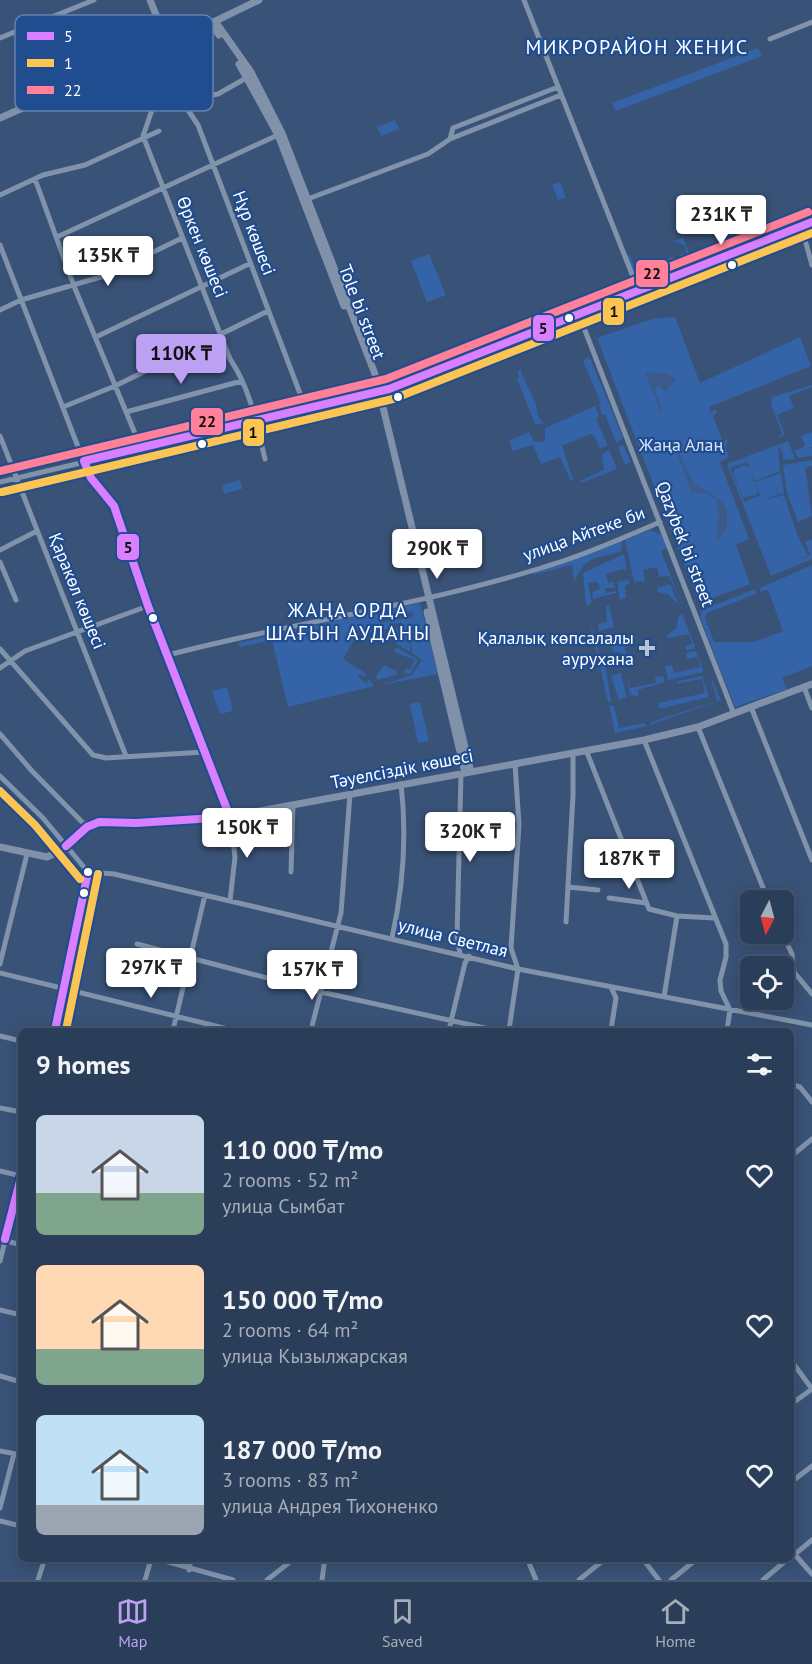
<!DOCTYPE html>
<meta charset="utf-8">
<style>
:root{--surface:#2b3e59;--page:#33455f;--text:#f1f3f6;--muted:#a6aeba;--line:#47576f;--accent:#bca0f2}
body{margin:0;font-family:"PT Sans",sans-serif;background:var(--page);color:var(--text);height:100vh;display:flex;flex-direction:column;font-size:22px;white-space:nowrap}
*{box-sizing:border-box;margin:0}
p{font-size:20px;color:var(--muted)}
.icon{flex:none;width:33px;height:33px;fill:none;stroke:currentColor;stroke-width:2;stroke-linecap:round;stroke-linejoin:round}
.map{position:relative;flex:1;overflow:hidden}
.details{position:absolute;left:18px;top:1028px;width:776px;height:534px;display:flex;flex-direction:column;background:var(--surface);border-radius:9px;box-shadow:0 3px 15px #0003,0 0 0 2px var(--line)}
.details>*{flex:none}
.needle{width:39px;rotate:186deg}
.controls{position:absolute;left:740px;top:890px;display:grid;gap:12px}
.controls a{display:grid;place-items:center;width:54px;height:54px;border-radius:9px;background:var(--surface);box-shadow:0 3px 15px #0003,0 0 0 2px var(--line);font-size:30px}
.price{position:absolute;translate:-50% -51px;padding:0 14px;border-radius:6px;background:#fff;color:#222;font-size:20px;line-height:39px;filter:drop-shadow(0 2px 3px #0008)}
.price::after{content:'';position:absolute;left:50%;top:36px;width:18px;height:14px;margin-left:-9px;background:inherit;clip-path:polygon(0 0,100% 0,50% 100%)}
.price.current{background:var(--accent);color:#111}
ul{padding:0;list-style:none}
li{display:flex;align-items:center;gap:18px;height:150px;padding:0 18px}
li span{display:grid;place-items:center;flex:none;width:168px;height:120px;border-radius:9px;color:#555}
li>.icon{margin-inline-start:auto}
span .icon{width:72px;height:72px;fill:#fffc;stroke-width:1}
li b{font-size:26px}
h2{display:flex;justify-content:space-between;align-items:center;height:72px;padding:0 18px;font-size:26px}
.dock{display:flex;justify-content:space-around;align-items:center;height:84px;border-top:2px solid var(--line);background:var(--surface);font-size:16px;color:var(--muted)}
.dock a{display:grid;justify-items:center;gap:3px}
.dock .current{color:var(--accent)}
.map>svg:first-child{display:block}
</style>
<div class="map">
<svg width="812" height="1580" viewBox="0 0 812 1580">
<rect width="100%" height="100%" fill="#395277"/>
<path fill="#3563a7" d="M758,48L762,56L616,111L612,103Z
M395,120L399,129L381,136L377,127Z
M560,182L566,197L558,200L552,185Z
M683,238L695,267L672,275L665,261L670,257L677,258L683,253L684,257L687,256L684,245L673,241Z
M429,254L446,295L427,302L411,261Z
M629,254L638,275L642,273L639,267L644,270L650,268L652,262L661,263L666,278C637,290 638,282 627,256Z
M675,317L700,383L800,337L811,366L709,407L711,412L715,409L717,412L713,416L723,442L727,439L728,442L725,446L729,457L720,462L749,539L736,545L750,584L699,603L597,338L652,319Z
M588,357L591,360L623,438L616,443L605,414L602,415L599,405L601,403L583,361Z
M522,369L521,372L536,404L538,417L544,423L537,425L534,422L517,379L519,377L518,371Z
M812,385V387L789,396L794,408L777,415L785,435L777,438L782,434L771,404L772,397Z
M595,406L599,416L596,418L608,446L600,448L594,436L590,434L562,446L574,482L570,479L560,457L541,464L533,445L513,451L509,441L529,432L534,442L545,441V428Z
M812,432V447L807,449L812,448V456L798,458L794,451L805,446L801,436Z
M788,441L795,459L783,460V453L778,446L780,471L755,481L749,468L758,491L756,495L743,498L733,473L735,469L744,465L749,467L747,462L730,468L744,502L760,495L755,482L781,473L784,493L779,495L776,488L778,495L769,498L766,492L768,499L784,495L799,539L808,555L794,562L810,555L805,541L812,540V559L771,576L727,464Z
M623,445L631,462L625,465L618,447Z
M609,450L617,469L581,483V480L604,470L602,454Z
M812,460V466L805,468L808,486L803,487H808L810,501L803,503L810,502L812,516L798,522L787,493L783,465Z
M240,480L242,489L224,494L222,485Z
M650,530L663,535L668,548L661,551L684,610L669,576L659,577L657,567L643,570L645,581L634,582L625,540Z
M622,541L621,551C593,561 590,552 574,581L572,565L533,575V573Z
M624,554L627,571L624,569L606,574L608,583L614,582L615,588H605L606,593L616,591V593L593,599L592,592L600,589L598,582L588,583L592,603L586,606L583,573Z
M812,565V666L782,678L787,689L735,707L700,617L702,610L755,589L756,594L707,613L705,618L714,642H754L783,631L768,590L760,592V588Z
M626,576L630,583L625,586L626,598L620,600L617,582L627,580Z
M670,584L679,605L667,594L658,592L657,588Z
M420,603L438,674L381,685L412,675L422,660L412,653L411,643L403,638L404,629L401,621L398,624L390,623L391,629H383L380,633L356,630L357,635L343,659L365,673L366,677L360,674L358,677L367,684L368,678L374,686L288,707L272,640L240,647L238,643L374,612L379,615L380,623L413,617L412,612L383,618L381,611Z
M609,605L614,627L599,631L598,624L607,622L606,606Z
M587,609L602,665L605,664L611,702H608Z
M682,614L695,646L694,649L686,650L685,646L692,644L689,634L668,638L667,635L676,628L679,615Z
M401,626L402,639L410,644V652L395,643L399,640L396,629Z
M617,641L618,644L629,641L625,648L628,663H624L621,652H613L611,642Z
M396,647L418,660L410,674L403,673L406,668L410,670L415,660L394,652Z
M696,651L703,669V672L668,680L665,666L672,665L674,673L700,667L698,657L687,659L686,653Z
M384,665L396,671L397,675L377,680L376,676Z
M620,670L627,697L619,700L611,676L620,673Z
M710,675L721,700L650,725L651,722L717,701Z
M663,676L665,682L638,690V696L630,695L627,677L630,688L656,683L655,677Z
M702,676L709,697L659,709V703L705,693L702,679L676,684L678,681Z
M227,687L233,711L220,714L212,691Z
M420,702L429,741L418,743L410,704Z
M609,705L614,706L619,728L644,723L647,726L615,733Z"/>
<path fill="#3b5a8a" d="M645,372L668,374L676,379L666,392L659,386L654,388L663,411L661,412Z
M677,453H679L694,484L719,499L727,509V528L716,541C717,520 729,490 692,493Z"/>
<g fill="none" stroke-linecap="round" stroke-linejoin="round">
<path stroke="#8193aa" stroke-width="5" d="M524,0L639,292
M0,38L94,0
M770,39L812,22
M145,54L156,86L150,96L153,107L143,136L230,359C250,388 257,425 265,459
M155,78L188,110L198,125L304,404L306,409L303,414
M177,101L218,94L248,77
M450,139L453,128L558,87
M35,179L74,286L136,436L139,448
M0,195L43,175L85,165L159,131
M305,200L428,154L450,139L561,95
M802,229L812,265
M57,237L280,134
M0,245L87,470L114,506L148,606L230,817L235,857L230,901
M0,310L21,300L104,276L182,238
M579,315L734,714
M96,337L249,264
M63,407L115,386L268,311
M126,412L242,381
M253,412L334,391L341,401
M0,436L126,756
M83,464L377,397
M0,482L376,393
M0,550L37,531
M0,562L16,600
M0,649L93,755L106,758L204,752
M168,655C298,621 434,604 563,561C596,550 628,536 660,522
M0,668L25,651L148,606
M804,687L812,708
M751,707L812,860
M698,727L768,900
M0,734L32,771L87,827
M644,740L726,944V957L720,980L721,991L730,1010L727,1030
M586,750L649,909L677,916L664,997
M0,776L43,818L88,872
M88,872L114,874L230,901L518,969L812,1025
M291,872L293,805
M568,887L598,890
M609,898L646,903
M677,916L714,918
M566,922L573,795V753
M782,933L792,954L794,972L812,994
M392,938C403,888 407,835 401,784
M137,944L321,992L494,1030
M460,954L457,937L461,774
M0,964L27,854
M0,973L232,1030
M611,987L616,998L611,1030
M55,1030L88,872
M173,1030L205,895
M311,1030L341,913L350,794
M449,1030L465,963L469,956
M509,1030L518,969L511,948L519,825L515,764
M0,1036L21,1041
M790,1084L800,1087L812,1102
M0,1108L21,1112
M790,1157L812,1139
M0,1171L21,1176
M0,1239L21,1245
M0,1261L21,1177
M0,1310L21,1315
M790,1359L812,1389
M0,1376L21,1382
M790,1405L812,1389
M0,1451L21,1455
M790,1483L812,1466
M0,1508L14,1454
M0,1521L21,1526
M790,1549L812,1574
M794,1555L812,1540
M154,1558L233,1580
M527,1558L536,1580
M642,1558L659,1580
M189,1570L191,1558
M38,1580L45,1558
M145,1580L150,1563L155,1559
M267,1580L295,1558
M322,1580L325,1558
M579,1580L606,1558
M671,1580L698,1558
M763,1580L789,1558"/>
<path stroke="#8091a9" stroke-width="7" d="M150,0L168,44
M215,21L251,72L282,133L375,374L471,772
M211,23L219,35
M239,64L278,135L344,306
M0,118L168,44L259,0
M622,303L812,228
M493,353L533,338
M401,389L424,380
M376,392L639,292L812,222
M427,612L465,773
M0,847L47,857L58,852L87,827L99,822L136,823L222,818L644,740L698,727L812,684"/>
<defs>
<path id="bus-1" d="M230,817L148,606L114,506L91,478L84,461L389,389L812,222
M66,846L87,827L99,822L136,823L230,817
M55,1030L88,872
M5,1239L21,1177"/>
<path id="bus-2" d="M2,492L393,399L812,233
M0,791L35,825L80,879
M66,1030L98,874"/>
<path id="bus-3" d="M0,471L386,379L808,212"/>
</defs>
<use href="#bus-1" stroke="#204c90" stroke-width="12"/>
<use href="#bus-2" stroke="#204c90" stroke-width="12"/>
<use href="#bus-3" stroke="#204c90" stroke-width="12"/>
<use href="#bus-1" stroke="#d880ff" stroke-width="8"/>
<use href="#bus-2" stroke="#fcc553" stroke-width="8"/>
<use href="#bus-3" stroke="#ff8098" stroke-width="8"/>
</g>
<g fill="#fff" stroke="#204c90" stroke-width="2">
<circle cx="732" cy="265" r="5"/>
<circle cx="569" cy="318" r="5"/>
<circle cx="398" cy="397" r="5"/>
<circle cx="202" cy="444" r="5"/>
<circle cx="153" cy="618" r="5"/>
<circle cx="88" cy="872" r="5"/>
<circle cx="84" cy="893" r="5"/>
</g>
<path fill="#bac2cf" stroke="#204c90" stroke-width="2" d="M644 639h6v6h6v6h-6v6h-6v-6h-6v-6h6z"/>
<g text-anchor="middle" stroke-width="4.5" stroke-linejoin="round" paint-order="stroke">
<g font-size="18" fill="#fff" stroke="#204c90">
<text transform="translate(254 233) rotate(69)" y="6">Нұр көшесі</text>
<text transform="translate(202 247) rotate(68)" y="6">Өркен көшесі</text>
<text transform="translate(362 312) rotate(69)" y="6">Tole bi street</text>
<text transform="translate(584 534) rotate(-20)" y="6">улица Айтеке би</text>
<text transform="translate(685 544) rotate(69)" y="6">Qazybek bi street</text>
<text transform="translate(77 591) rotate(68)" y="6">Қаракөл көшесі</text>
<text transform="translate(402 769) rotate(-11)" y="6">Тәуелсіздік көшесі</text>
<text transform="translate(453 938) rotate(14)" y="6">улица Светлая</text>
</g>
<g font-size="18" fill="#d6e5f9" stroke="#204c90">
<text x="681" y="451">Жаңа Алаң</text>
</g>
<g font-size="18" fill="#fff" stroke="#204c90" text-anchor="end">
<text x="634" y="644">Қалалық көпсалалы<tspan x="634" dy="21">аурухана</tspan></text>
</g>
<g font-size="20" letter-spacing="1.5" fill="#fff" stroke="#204c90">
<text x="637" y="54">МИКРОРАЙОН ЖЕНИС</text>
<text x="348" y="617">ЖАҢА ОРДА<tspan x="348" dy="23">ШАҒЫН АУДАНЫ</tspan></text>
</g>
</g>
<rect x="15" y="15" width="198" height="96" rx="9" fill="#204c90" stroke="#6382b1" stroke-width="1.5"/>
<rect x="27" y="32" width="27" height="8" fill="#d880ff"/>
<rect x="27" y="59" width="27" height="8" fill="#fcc553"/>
<rect x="27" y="86" width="27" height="8" fill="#ff8098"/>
<g font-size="16" fill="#fff">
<text x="64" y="42">5</text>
<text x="64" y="69">1</text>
<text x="64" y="96">22</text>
</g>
<g stroke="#204c90" stroke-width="2">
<rect x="635" y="259" width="34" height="29" rx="6" fill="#ff8098"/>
<rect x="602" y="297" width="23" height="29" rx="6" fill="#fcc553"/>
<rect x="532" y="314" width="23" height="28" rx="6" fill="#d880ff"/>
<rect x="190" y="407" width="34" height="29" rx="6" fill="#ff8098"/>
<rect x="242" y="418" width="23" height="29" rx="6" fill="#fcc553"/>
<rect x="116" y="533" width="24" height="28" rx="6" fill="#d880ff"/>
</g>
<g font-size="16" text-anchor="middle" font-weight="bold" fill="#111">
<text x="652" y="279">22</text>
<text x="614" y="317">1</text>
<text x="543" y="334">5</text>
<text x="207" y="427">22</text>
<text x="253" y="438">1</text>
<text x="128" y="553">5</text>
</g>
</svg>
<div class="controls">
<a><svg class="needle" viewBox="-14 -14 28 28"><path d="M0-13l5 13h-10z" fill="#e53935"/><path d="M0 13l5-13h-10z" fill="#a6aeba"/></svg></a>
<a><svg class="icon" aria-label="locate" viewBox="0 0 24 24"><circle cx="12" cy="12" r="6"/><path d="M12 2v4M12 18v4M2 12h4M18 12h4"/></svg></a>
</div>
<b class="price" style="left:721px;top:246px">231K ₸</b>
<b class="price" style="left:108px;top:287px">135K ₸</b>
<b class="price current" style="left:181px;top:385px">110K ₸</b>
<b class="price" style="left:437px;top:580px">290K ₸</b>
<b class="price" style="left:247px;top:859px">150K ₸</b>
<b class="price" style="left:470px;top:863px">320K ₸</b>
<b class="price" style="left:629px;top:890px">187K ₸</b>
<b class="price" style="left:151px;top:999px">297K ₸</b>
<b class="price" style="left:312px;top:1001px">157K ₸</b>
<section class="details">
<h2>9 homes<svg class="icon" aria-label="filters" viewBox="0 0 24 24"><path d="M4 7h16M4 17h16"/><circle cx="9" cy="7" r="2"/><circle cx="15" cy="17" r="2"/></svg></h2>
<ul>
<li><span style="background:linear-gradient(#c9d6e8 65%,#7fa58c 0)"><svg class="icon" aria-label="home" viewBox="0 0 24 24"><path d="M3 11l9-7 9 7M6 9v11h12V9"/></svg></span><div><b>110 000 ₸/mo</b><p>2 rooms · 52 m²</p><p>улица Сымбат</p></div><svg class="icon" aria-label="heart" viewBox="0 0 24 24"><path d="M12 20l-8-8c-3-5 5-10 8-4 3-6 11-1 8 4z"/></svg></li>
<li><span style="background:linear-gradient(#ffd9b3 70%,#7fa58c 0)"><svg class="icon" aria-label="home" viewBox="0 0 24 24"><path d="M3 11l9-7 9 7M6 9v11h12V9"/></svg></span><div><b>150 000 ₸/mo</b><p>2 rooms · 64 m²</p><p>улица Кызылжарская</p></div><svg class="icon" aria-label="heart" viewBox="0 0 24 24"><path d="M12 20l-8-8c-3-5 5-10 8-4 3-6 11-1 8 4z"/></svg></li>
<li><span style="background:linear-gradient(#bfe0f5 75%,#9aa5b1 0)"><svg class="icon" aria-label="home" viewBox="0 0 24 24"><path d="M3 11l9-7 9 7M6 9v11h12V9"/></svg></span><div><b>187 000 ₸/mo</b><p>3 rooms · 83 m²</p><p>улица Андрея Тихоненко</p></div><svg class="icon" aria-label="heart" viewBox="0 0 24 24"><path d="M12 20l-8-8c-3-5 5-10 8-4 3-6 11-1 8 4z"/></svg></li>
</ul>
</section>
</div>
<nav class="dock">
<a class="current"><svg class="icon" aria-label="map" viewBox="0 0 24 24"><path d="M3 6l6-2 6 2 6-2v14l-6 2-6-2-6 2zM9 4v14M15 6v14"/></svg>Map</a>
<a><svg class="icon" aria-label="saved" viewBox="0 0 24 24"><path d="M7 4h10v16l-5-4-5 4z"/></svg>Saved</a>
<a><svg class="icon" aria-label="home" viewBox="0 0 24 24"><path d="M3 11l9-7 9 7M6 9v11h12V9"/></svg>Home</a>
</nav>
